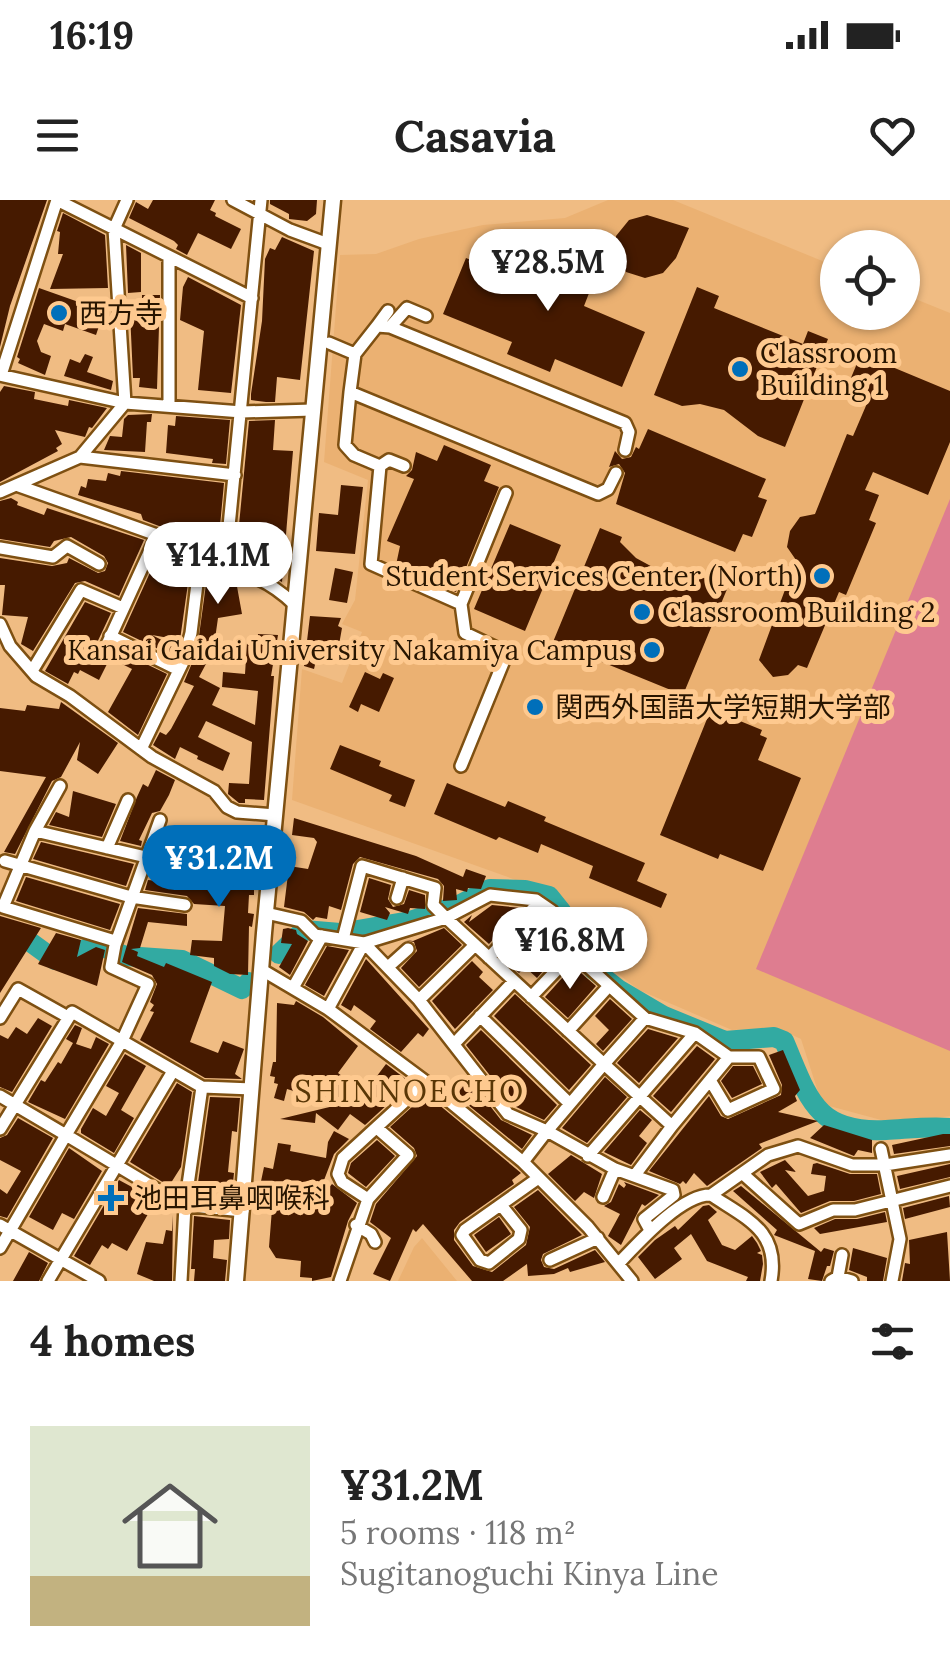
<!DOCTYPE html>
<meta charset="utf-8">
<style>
:root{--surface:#fff;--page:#f6f6f6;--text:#222;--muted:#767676;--line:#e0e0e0;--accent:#006fba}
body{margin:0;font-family:Lora,"Noto Sans JP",serif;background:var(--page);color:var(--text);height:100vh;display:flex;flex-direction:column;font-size:38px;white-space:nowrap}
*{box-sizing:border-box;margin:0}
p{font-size:32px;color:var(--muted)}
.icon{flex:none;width:55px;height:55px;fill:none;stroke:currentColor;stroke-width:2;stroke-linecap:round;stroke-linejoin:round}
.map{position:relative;height:1081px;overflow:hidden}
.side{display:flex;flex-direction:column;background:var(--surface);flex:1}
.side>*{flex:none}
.buttons{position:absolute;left:820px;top:30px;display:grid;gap:20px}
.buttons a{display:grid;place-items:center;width:100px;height:100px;border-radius:50%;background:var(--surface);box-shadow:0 2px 8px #0004;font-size:50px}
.price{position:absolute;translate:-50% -85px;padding:0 22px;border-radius:35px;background:#fff;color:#222;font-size:32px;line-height:65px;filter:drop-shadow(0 2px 5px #0008)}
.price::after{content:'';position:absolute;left:50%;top:60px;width:30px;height:22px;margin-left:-15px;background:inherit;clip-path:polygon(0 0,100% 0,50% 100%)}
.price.selected{background:var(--accent);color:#fff}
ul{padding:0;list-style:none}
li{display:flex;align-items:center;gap:30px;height:250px;padding:0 30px}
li+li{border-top:2px solid var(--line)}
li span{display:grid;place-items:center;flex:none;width:280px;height:200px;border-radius:0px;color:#555}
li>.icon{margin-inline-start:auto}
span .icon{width:120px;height:120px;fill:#fffc;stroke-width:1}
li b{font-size:42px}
h2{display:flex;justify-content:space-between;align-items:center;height:120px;padding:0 30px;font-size:42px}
.status{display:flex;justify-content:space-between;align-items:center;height:70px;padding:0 50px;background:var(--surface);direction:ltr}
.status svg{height:28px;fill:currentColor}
header{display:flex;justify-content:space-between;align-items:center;height:130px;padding:0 30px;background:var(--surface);font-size:45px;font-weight:800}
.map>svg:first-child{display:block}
</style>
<div class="status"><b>16:19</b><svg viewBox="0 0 49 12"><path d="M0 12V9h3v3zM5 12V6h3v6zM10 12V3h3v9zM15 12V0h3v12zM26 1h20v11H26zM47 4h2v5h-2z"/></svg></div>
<header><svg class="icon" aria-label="menu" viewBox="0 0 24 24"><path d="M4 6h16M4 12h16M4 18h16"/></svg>Casavia<svg class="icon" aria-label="heart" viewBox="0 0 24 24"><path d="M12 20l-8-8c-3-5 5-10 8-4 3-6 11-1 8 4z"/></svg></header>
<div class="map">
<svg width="950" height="1081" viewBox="0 0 950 1081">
<rect width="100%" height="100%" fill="#f0bc83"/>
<path fill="#ebb172" d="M608,0H673L837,67L838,112H902L903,94L950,113V916L896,924L822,904L801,839L777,828L732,830L639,790L592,754L581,721L544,690L292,600L302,469L342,483L362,432L342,424L355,400L368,280L324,262L340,55L376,54L419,39L483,25L565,18Z
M422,1038L457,1081H398L414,1047Z"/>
<path fill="#de7d90" d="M950,299V851L756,769Z"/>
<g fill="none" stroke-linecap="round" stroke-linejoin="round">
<path stroke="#32aaa2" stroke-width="20" d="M0,727L22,736L55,760L97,745L126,756L182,760L242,789L249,782
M279,754L304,730L340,733L410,721L459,705L490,689L525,690L549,696L561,711L594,770L618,789L664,816L725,841L774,837L784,841C808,897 815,934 886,930C907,929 929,926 950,928"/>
</g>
<path fill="#461a00" d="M0,0H47L10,106L0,147Z
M153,0H215L210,10L216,13L215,16L241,29L231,49L198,33L187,55L176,49L178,45L174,41L129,18L136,2L148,9Z
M270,0H317L316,14L307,21L289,19V14L270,4Z
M63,13L105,35L108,88L50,89L63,54H58L60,32L57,31Z
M647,15L689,28L676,58L663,73L645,78L626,72L616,55V36L629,20Z
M282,37L314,51L300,180L277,177L275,202H266L251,200V194L262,121L265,59L270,48L275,50Z
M565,41L593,52L598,70L584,106L645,132L622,187L555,159L550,172L507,154L512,142L443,114L466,58L528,84L543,49Z
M126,45L141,53V92L128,93Z
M188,77L241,105L231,193L198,190L204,131L180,120L183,87Z
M697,87L719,96L714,108L803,144L808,131L828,139L785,247L758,236L724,210L700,204L682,206L654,195Z
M39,88L104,111L96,135L65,124L63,131L44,124L37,141L41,152L51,156L45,175L18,163L20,159L17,157Z
M142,95H160L157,189L139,187L140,178H133L130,112L142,111Z
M85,154L93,157L87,172L113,181L111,190L64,176L70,159L80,163Z
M861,154L950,191V242L928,295L873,272L865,290L879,295L869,320L876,323L846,395L839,392L807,468L798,465L788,475L773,477L759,460L796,360L787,347L790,331L800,317L815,314L847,234L853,236L868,201L845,192Z
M4,186L35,192L34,199L68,206L69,200L107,208L92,228L89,227L85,237L55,230L62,244L56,248L58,251L0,282V192Z
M152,214L151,222H147L145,252L104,250L110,236L122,237L124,219L128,215Z
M176,216L230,220L226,264L212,263L213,259L166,253L168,225L175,226Z
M275,220L273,250L293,251L282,382L255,367L235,361L236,348L252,349L254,326L239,325L249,221Z
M648,229L766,279L758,297L767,300L752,337L743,334L735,352L616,304L625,273L619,264L609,267L615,251L622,259L631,257L636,247L639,249Z
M444,245L491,265L484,281L499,287L456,392L396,365L400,346L387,341L414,279L406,276L412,270L416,252L437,261Z
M121,271L224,283L220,326H159L143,320L141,314L78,295L81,286L86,288L88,279L106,281L108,273L120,276Z
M341,285L363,287L355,354L316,351L319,313L338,315Z
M11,298L18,302L17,305L44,315L47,308L144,340L119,396L85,381L75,383L33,451L21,444L28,417L2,415L5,385H0V358L52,366L67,363L69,358L98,373L105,371L108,363L104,356L71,337L54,341L50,347L0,339V301Z
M510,324L561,345L525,431L474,409Z
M600,328L622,337L620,342L636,358L658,370L682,379L706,378L708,373L730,382L683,495L553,442Z
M163,344L218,345L216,358H198L191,362L180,440L152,435L177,448L175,457L123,432Z
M335,368L353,372L347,403L329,400Z
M207,377L236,381L242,414L218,418L214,446L198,443Z
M85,402L111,413L95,447L97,457L109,459L115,449L167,474L138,535L108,512L132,469L110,458L99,480L80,470L78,474L74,472L68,484L45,471Z
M310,416L341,418L338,426L342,428L337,456L319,448L314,469L304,466Z
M258,434L278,435L271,476H274L264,600L245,599V603H239L228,594L229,583L249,584L252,542L206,521L198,537L230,553L223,571L197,559L198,556L180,547L175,559L153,545L160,532L166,535L171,529L194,486L184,482L195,456L207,462L199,477L220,488L212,505L255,525L258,491L222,487L223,472L245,474L247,443L257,444Z
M365,472L380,479L383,473L394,478L379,512L361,504L358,512L349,507Z
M61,502L118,543L98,574L77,560L80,542L61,577L52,581L15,654L4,652L46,577L0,571V508L25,511L27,505L59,509Z
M718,512L762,530L760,535L767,538L758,560L801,578L763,671L720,654L718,659L660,635L709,514L716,517Z
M340,545L381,561L379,566L415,580L405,607L389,601L392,595L330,569Z
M156,570L175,580L169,595L160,611L152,613L139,640L142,641L141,646L120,641L137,597L143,584L148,587Z
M447,583L505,607L508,601L546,617L544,621L645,663L637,681L667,694L661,708L589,678L593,666L541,644L538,653L499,637L496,640L434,614Z
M73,591L116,604L102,637L49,625L56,612L69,617Z
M294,618L416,656L463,677L466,669L486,676L481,689L468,688L467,692L456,689L457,700L443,701L444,686L438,679L360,657L353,664L341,710L329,706L327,719L316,717L313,720L304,712L284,707L289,666L308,669L317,642L314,638L292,635Z
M211,635L229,636L225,682L254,684V695H249L248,713L254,714L252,727L249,726L248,775L230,774L214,766V758L190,755L192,740L222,741L225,706L194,704L187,696L145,690L148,680L200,685V680L208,681Z
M41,642L134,664L126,686L33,659Z
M26,677L120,704L110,730L16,701Z
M369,678L391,685L388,699L393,707L404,704L409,690L425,695V709L410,708L408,714L385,707L390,713L387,720L360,712Z
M492,705L521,708L489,744L464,722L472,715L469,722Z
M138,708L187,714V726L148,722L140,748L131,749L138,752L137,756L164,767L166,763L212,782L190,842L218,853L223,841L244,849L235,874L242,879L205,878L140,840L154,812L150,811L154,805L150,802L157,784L152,775L122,762Z
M0,716L41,728L0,793Z
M545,718L561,750L537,778L525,767L519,773L502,757L536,719L540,723Z
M288,728L296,730L297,734L308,741L290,775L279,767L292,744L281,743L283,729Z
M444,728L462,745L419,787L401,768L417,751L414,742L406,740L413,741Z
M56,733L81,740L77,757L96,747L105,750L97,786L38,764Z
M327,746L349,750L324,796L305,785Z
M366,759L429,829L423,837L418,833L401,852L370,829L376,821L354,805L351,811L341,805Z
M472,761L483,772L479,777L493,790L455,829L432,801Z
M573,766L596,786L568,818L545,797Z
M515,794L591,865L569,890L494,816Z
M610,799L632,819L603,851L596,844L609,830L595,816Z
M296,801L323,817L358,846L338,873L359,889L369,876L374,880L386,864L411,883L365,925L350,914L338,930L316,913L315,923L280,919L342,904L333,901L338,894L332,890L335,886L305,876L300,893L287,889L284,901L274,898L278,884L274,883L275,877L270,876L273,862H276L277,803L294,805Z
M38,818L52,826L12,892L0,887V835L8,839L16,827L27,834Z
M75,825L82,828L76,844L91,849L96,837L109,844L65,919L28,902L41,880L45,882L58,862L61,864L73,843L66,839Z
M648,829L678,838L639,883L617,863Z
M481,830L557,905L544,920L514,906L466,845Z
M697,846L715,859L671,912L653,896Z
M783,850L800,890L795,896L797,901L778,912L818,921L759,944L762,948L707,986L694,973L686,984L683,981L680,984L649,971L709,896L721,916L728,919L781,895L782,885L769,855Z
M125,854L146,866L121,910L134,918L114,953L81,933V929L93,908L106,916L119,893L106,886Z
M733,866H753L762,884L732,898L721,881Z
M605,877L627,897L587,943L562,928Z
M469,879L501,920L532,935L522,949L456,895Z
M177,883L192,892L181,967L169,986L130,962Z
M426,894L521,973L512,980L514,984L460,1022L454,1030V1040L473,1066L492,1072L526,1045L530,1027L514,1007L538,990L582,1035L543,1054L541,1060L544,1067L554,1069L595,1050L605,1062L570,1072L568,1068L554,1074L528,1076L527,1064L503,1081H472L423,1024L416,1032L413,1029L390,1081L373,1074L391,1038L370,1022L376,1004L417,956L414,948L390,927Z
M210,897L240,898L237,932L232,931L228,972L234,973L232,992L197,990Z
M640,910L652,920L639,936L647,943L631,965L604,952Z
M18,918L53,938L7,1018L0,1016V989L7,994L21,971L0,960V938L7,935Z
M824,925L872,940V953L858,950L854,956L810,938Z
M334,931L349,939L334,954L321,988L326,991L332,984L357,1003L348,1021L331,1077L312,1081V1078L300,1077L301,1061L276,1058L269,1047L272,1009L260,1007V986L264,967L273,969L278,943L291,945L290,951L326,958L328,942Z
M943,934H950V946L894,954L892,945Z
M377,940L395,956L366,987L348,973L351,963Z
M69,948L102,971L74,1019L62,1013L53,1030L29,1017Z
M571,955L602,974L594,998L584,992L575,1001L548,974Z
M785,960L796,972L785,970L808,996L824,991L826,976L811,974L813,964L817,963L850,974H877L881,994L854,1001H830L801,1013L776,984L772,988L760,972Z
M950,964V977L900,989L897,976Z
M119,980L156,1000L127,1051L112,1043L108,1049L102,1045L90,1065L74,1056Z
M624,982L659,995L645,1006L642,1004L621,1045L608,1036L620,1014L604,1006L611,1002L619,984L624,988L626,985Z
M741,986L821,1052L824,1048L834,1051L830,1066H827L822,1081L808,1079L815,1051L774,1035L777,1030L733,991Z
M949,996L950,1007L905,1019L903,1008Z
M709,1005L717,1012L708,1020L722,1045L735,1050L752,1036L757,1043L761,1051L757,1053L762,1055L763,1064L760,1081H746L748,1077L707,1061L691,1034L674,1048L682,1059L655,1079L638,1057L655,1040L675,1026L678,1030L703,1006Z
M885,1012L887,1022L820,1034L814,1028L835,1019H857Z
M173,1015L172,1081H154L137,1074L146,1042L163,1044L166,1030L172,1031Z
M194,1016L230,1020L229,1039L214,1040L213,1058L227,1060L225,1081H194L195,1069H191Z
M499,1017L511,1034L486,1052L474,1035Z
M947,1032L950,1081H902L905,1063L910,1064L909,1040Z
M853,1048L887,1058L883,1081H867V1077L849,1070Z
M29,1052L48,1063L39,1081H13Z"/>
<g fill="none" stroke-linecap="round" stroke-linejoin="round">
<defs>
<path id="minor" d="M57,0L252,98
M233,0L290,30L328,44
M169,57V206
M377,126L388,111
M390,127L407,108L426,116
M329,143L355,154
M0,175L125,203L242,212L313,210
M1,175L57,0
M350,192L345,245L354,255L380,266L371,364L461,404L465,433L507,453L461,566
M80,257L235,275
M380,266L389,260L404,266
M616,273L608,289L598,294L350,192L355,154L377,126L390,127L625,223L629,232L625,250
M19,286L157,335L228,336
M0,292L80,257L125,203L114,29L127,0
M0,348L53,357L67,346L99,364
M225,367L261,0
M461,404L506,293
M0,424L10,446L36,476L70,496L152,557L214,591L227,607L237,612L275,615
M110,436L179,470
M104,451L157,335
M32,471L81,390L123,408
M141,549L184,460L191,433L199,367C238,367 267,378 295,405
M60,586L35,631L3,707L115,741
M35,631L146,657
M107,648L128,600
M5,661L131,697L185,705
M397,698L403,678
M266,713L301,721L315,735L364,743L419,800L508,914L547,931L523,962
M343,739L362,666L435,688L433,705L444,716L604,864L547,931L615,969L673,990L674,995L644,1019L650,1030
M489,758L539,702
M388,767L408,749
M262,770L328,809L426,882L523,962L588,1027L632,1081
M294,786L322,736
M531,797L573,753
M419,800L475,745
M328,809L364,743L446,718L490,695L536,700L552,711L573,753L645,818L695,833L729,857L672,926
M480,816L570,904
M0,818L18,789L68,817
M568,831L608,787
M454,844L514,781
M710,880L728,910L774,889L759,857H729
M0,896L66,935L122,841L148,784L111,767L115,745L160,620
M0,929L72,812L202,887L252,889
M881,949L900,1039L892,1081
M588,956L695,833
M743,974L799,1024L833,1010H855L950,986
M635,975L672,926L604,864L645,818
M711,995C747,1019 780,1031 771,1081
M603,997L615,969
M368,999L408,955L377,928
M501,1005L521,1030L519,1039L489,1063L480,1060L462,1035L465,1030L537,979
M0,1025L99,1081
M356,1025L371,1034L375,1042
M0,1048L66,935L183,1005L243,1011
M550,1060L598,1038
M619,1063C639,1042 682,994 711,995L768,955L798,946L852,965H885L950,955
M838,1077L842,1055
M48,1081L173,871
M181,1081L185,1006L202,887
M340,1081L368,999L342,982L338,974L343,958L426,882
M831,1081L838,1077L852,1081"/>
<path id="major" d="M236,1081L264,733L333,0"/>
</defs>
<use href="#minor" stroke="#7e5012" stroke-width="16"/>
<use href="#major" stroke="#7e5012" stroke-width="19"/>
<use href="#minor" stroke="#fff" stroke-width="11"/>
<use href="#major" stroke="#fff" stroke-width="14"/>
</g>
<g fill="#006fba" stroke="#fec98f" stroke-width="4">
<circle cx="59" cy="113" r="10"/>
<circle cx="740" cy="169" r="10"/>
<circle cx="822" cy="376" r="10"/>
<circle cx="642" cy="412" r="10"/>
<circle cx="652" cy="450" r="10"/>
<circle cx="535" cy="507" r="10"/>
<path d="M106 983h10v10h10v10h-10v10h-10v-10h-10v-10h10z"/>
</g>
<g text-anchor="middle" stroke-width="10" stroke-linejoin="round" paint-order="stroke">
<g font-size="28" fill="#281500" stroke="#fec98f" text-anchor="start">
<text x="79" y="123">西方寺</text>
<text x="760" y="163">Classroom<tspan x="760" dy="32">Building 1</tspan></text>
<text x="802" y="386" text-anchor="end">Student Services Center (North)</text>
<text x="662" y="422">Classroom Building 2</text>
<text x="632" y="460" text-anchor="end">Kansai Gaidai University Nakamiya Campus</text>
<text x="555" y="517">関西外国語大学短期大学部</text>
<text x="134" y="1008">池田耳鼻咽喉科</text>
</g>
<g font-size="30" letter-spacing="2.5" fill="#593606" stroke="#fec98f">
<text x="410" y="902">SHINNOECHO</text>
</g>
</g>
</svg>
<div class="buttons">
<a><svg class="icon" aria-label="locate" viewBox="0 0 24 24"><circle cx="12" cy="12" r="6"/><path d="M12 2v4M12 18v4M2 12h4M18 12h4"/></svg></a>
</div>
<b class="price" style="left:548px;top:114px">¥28.5M</b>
<b class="price" style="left:218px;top:407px">¥14.1M</b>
<b class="price selected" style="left:219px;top:710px">¥31.2M</b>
<b class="price" style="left:570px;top:792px">¥16.8M</b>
</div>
<section class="side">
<h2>4 homes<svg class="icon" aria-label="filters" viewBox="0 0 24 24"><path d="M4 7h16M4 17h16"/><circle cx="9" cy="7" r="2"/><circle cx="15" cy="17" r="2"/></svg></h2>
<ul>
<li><span style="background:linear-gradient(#dfe7d0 75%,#c2b280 0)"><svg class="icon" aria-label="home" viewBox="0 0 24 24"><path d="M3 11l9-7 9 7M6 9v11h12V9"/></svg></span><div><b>¥31.2M</b><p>5 rooms · 118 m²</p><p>Sugitanoguchi Kinya Line</p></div></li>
</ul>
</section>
